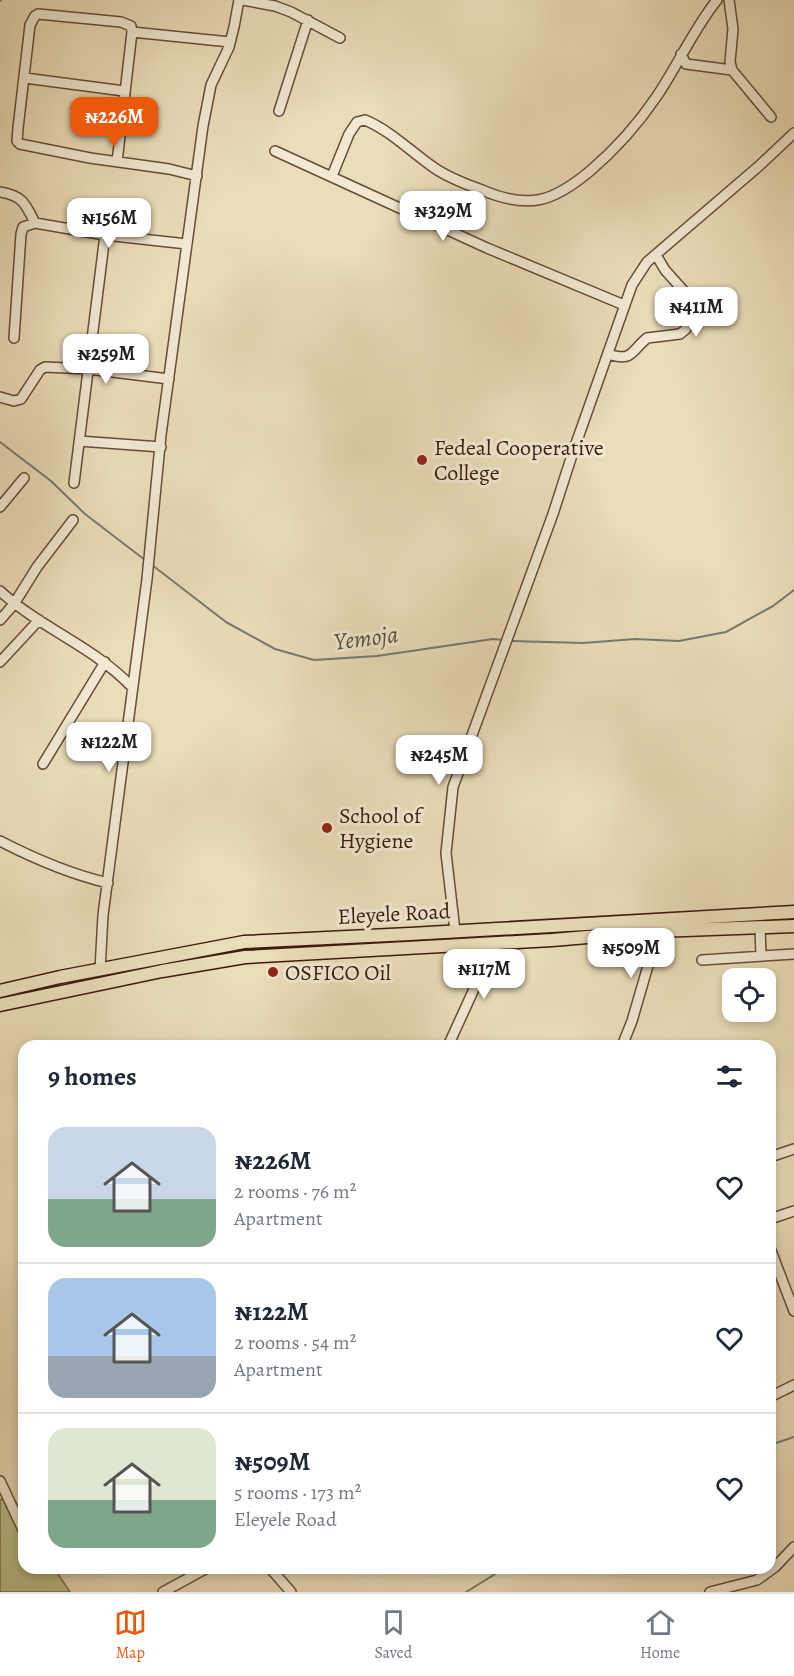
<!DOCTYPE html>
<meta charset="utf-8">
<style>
:root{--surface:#fff;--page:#f6f6f7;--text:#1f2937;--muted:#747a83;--line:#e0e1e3;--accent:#ea580c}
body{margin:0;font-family:Alegreya,serif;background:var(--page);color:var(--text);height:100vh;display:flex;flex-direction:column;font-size:22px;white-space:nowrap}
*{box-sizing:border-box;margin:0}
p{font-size:20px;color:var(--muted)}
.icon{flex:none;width:33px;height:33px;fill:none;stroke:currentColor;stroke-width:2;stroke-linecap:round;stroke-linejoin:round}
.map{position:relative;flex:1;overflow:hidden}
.details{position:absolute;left:18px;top:1040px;width:758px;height:534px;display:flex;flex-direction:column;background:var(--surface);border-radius:18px;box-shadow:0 3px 9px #0003}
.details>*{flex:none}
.buttons{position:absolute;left:722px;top:968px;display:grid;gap:12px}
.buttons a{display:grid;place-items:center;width:54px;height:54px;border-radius:12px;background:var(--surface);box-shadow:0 3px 9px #0003;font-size:30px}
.price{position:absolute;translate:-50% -51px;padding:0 14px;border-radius:12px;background:#fff;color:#222;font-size:20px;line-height:39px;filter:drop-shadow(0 2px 3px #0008)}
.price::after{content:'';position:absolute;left:50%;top:36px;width:18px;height:14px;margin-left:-9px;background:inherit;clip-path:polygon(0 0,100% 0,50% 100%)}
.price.current{background:var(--accent);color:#fff}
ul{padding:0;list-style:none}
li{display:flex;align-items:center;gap:18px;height:150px;padding:0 30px}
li+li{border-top:2px solid var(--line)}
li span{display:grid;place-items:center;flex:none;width:168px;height:120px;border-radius:18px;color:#555}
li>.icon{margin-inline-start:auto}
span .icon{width:72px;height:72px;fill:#fffc;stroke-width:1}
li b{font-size:26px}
h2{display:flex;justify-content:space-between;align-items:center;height:72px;padding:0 30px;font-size:26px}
.dock{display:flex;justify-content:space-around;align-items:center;height:84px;border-top:2px solid var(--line);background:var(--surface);font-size:16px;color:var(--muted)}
.dock a{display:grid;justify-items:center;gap:3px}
.dock .current{color:var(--accent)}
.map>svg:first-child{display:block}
</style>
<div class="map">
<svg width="794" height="1592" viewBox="0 0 794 1592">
<rect width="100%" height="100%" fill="#eaddb9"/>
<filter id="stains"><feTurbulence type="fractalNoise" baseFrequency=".00333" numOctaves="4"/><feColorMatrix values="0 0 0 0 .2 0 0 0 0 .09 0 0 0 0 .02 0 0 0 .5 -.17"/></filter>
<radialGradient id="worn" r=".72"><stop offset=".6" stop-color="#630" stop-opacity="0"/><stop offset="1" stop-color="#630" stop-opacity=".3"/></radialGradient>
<path fill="#bbc08c" stroke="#7c6e4c" stroke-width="1.5" d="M7,1496L24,1522V1568H54L70,1592H0V1500Z"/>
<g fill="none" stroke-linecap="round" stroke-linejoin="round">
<path stroke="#757a73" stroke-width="2" d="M0,1L1,0
M0,442L51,481L85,514L145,560
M152,565L226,622L275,649L314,660L377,656L493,639L504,640
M510,641L583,643L635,639L679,641L726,632L773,606L794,590
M770,1445L794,1437
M466,1592L505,1568"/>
<defs>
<path id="minor" d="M243,0L275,6L291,12L340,38
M729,0L733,29L730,62L732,70L771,117
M132,32L230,42
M681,54L686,64L732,70
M25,78L124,91
M279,111L308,20
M275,151L487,248L624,305
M117,162L132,32L131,26L121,22L38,14L35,16L30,25L18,128L17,141L20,144L90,158L169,169L197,176
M332,176L349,134L357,122L365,120C391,131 410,151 433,167C447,177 465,184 482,190C529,210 553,202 590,171C616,149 638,124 657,96C678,65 693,30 717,0
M0,192C23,196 25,203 35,223
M14,338L21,234L23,227L35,223L105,235L187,244
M608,354C633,362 630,352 647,338L680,334L686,329L692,310L690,298L665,270L656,255
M0,397L14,401L21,399L40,370L45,367L88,369L169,379
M79,441L161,447
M74,483L105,235
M0,507L24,478
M0,591C40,628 93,646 132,687
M0,620L14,604L37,567L73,520
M0,662L39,620
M43,764L105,662
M0,841C35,859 70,874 108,883
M760,928L761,956
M455,931L446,853L453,787L553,514L573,452L632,285L647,262L759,166L794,133
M702,960L794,954
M100,970L103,915L147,579L161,435L203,126L211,85L229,47L234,27L239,0
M448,1046L495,943
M622,1046L632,1021L659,928
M770,1157L794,1149
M770,1219L794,1211
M770,1248L794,1311
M770,1397L794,1385
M0,1481L24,1532
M270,1568L291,1592
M163,1592L207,1568
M710,1592L757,1580L775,1567L794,1547"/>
<path id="major" d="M0,991L60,977L244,942L410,934L794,912
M0,1005L162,971L245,957L552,940L658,931L794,926"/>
</defs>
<use href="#minor" stroke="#684c38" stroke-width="12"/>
<use href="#major" stroke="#3d1b0d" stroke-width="15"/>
<use href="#minor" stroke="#f1e9d2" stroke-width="9"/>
<use href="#major" stroke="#eaddb9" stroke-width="12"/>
</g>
<g fill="#8f2418" stroke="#f1e9d2" stroke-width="2">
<circle cx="422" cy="460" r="6"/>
<circle cx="327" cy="828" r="6"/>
<circle cx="273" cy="972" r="6"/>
</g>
<g text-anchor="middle" stroke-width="6" stroke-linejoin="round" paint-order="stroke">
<g font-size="22" fill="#3d1b0d" stroke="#f1e9d2" text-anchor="start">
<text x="434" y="455">Fedeal Cooperative<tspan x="434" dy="25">College</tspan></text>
<text x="339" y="823">School of<tspan x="339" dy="25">Hygiene</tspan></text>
<text x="285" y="980">OSFICO Oil</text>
</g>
<g font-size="22" fill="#3d1b0d" stroke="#f1e9d2">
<text transform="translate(394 913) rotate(-3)" y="8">Eleyele Road</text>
</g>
<g font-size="24" font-style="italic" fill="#594b40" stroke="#f1e9d2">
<text transform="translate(366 638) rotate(-7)" y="8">Yemoja</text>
</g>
</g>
<rect width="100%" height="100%" filter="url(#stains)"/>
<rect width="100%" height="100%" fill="url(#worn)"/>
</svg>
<div class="buttons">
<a><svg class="icon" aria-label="locate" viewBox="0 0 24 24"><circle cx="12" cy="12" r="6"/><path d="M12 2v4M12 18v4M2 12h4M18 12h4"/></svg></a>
</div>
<b class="price current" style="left:114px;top:148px">₦226M</b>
<b class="price" style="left:443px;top:242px">₦329M</b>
<b class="price" style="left:109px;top:249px">₦156M</b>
<b class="price" style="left:696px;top:338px">₦411M</b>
<b class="price" style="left:106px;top:385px">₦259M</b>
<b class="price" style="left:109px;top:773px">₦122M</b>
<b class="price" style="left:439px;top:786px">₦245M</b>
<b class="price" style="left:631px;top:979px">₦509M</b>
<b class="price" style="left:484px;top:1000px">₦117M</b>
<section class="details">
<h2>9 homes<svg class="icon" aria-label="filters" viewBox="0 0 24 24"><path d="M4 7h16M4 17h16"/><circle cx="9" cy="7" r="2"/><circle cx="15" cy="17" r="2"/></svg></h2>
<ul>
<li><span style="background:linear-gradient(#c9d6e8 60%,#7fa58c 0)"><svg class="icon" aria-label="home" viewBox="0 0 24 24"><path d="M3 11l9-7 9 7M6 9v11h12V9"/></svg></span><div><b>₦226M</b><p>2 rooms · 76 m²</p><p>Apartment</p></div><svg class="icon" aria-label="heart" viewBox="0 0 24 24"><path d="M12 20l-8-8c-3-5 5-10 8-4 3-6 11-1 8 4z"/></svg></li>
<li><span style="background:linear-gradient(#a9c7e8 65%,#9aa5b1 0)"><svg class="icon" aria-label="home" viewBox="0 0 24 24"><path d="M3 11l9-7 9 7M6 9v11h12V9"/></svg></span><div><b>₦122M</b><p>2 rooms · 54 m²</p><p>Apartment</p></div><svg class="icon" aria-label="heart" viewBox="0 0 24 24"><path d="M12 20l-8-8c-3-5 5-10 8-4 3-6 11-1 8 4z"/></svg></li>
<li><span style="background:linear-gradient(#dfe7d0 60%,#7fa58c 0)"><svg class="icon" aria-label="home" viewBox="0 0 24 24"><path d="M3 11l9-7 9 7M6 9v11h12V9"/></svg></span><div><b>₦509M</b><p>5 rooms · 173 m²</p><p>Eleyele Road</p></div><svg class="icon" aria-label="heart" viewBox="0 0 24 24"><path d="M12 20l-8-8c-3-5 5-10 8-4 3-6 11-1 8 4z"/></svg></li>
</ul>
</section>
</div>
<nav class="dock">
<a class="current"><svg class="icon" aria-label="map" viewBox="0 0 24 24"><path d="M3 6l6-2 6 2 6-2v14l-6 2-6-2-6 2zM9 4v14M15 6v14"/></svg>Map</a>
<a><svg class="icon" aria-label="saved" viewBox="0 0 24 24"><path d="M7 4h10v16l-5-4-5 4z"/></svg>Saved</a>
<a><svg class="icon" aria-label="home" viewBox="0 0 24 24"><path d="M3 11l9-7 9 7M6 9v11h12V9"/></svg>Home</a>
</nav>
